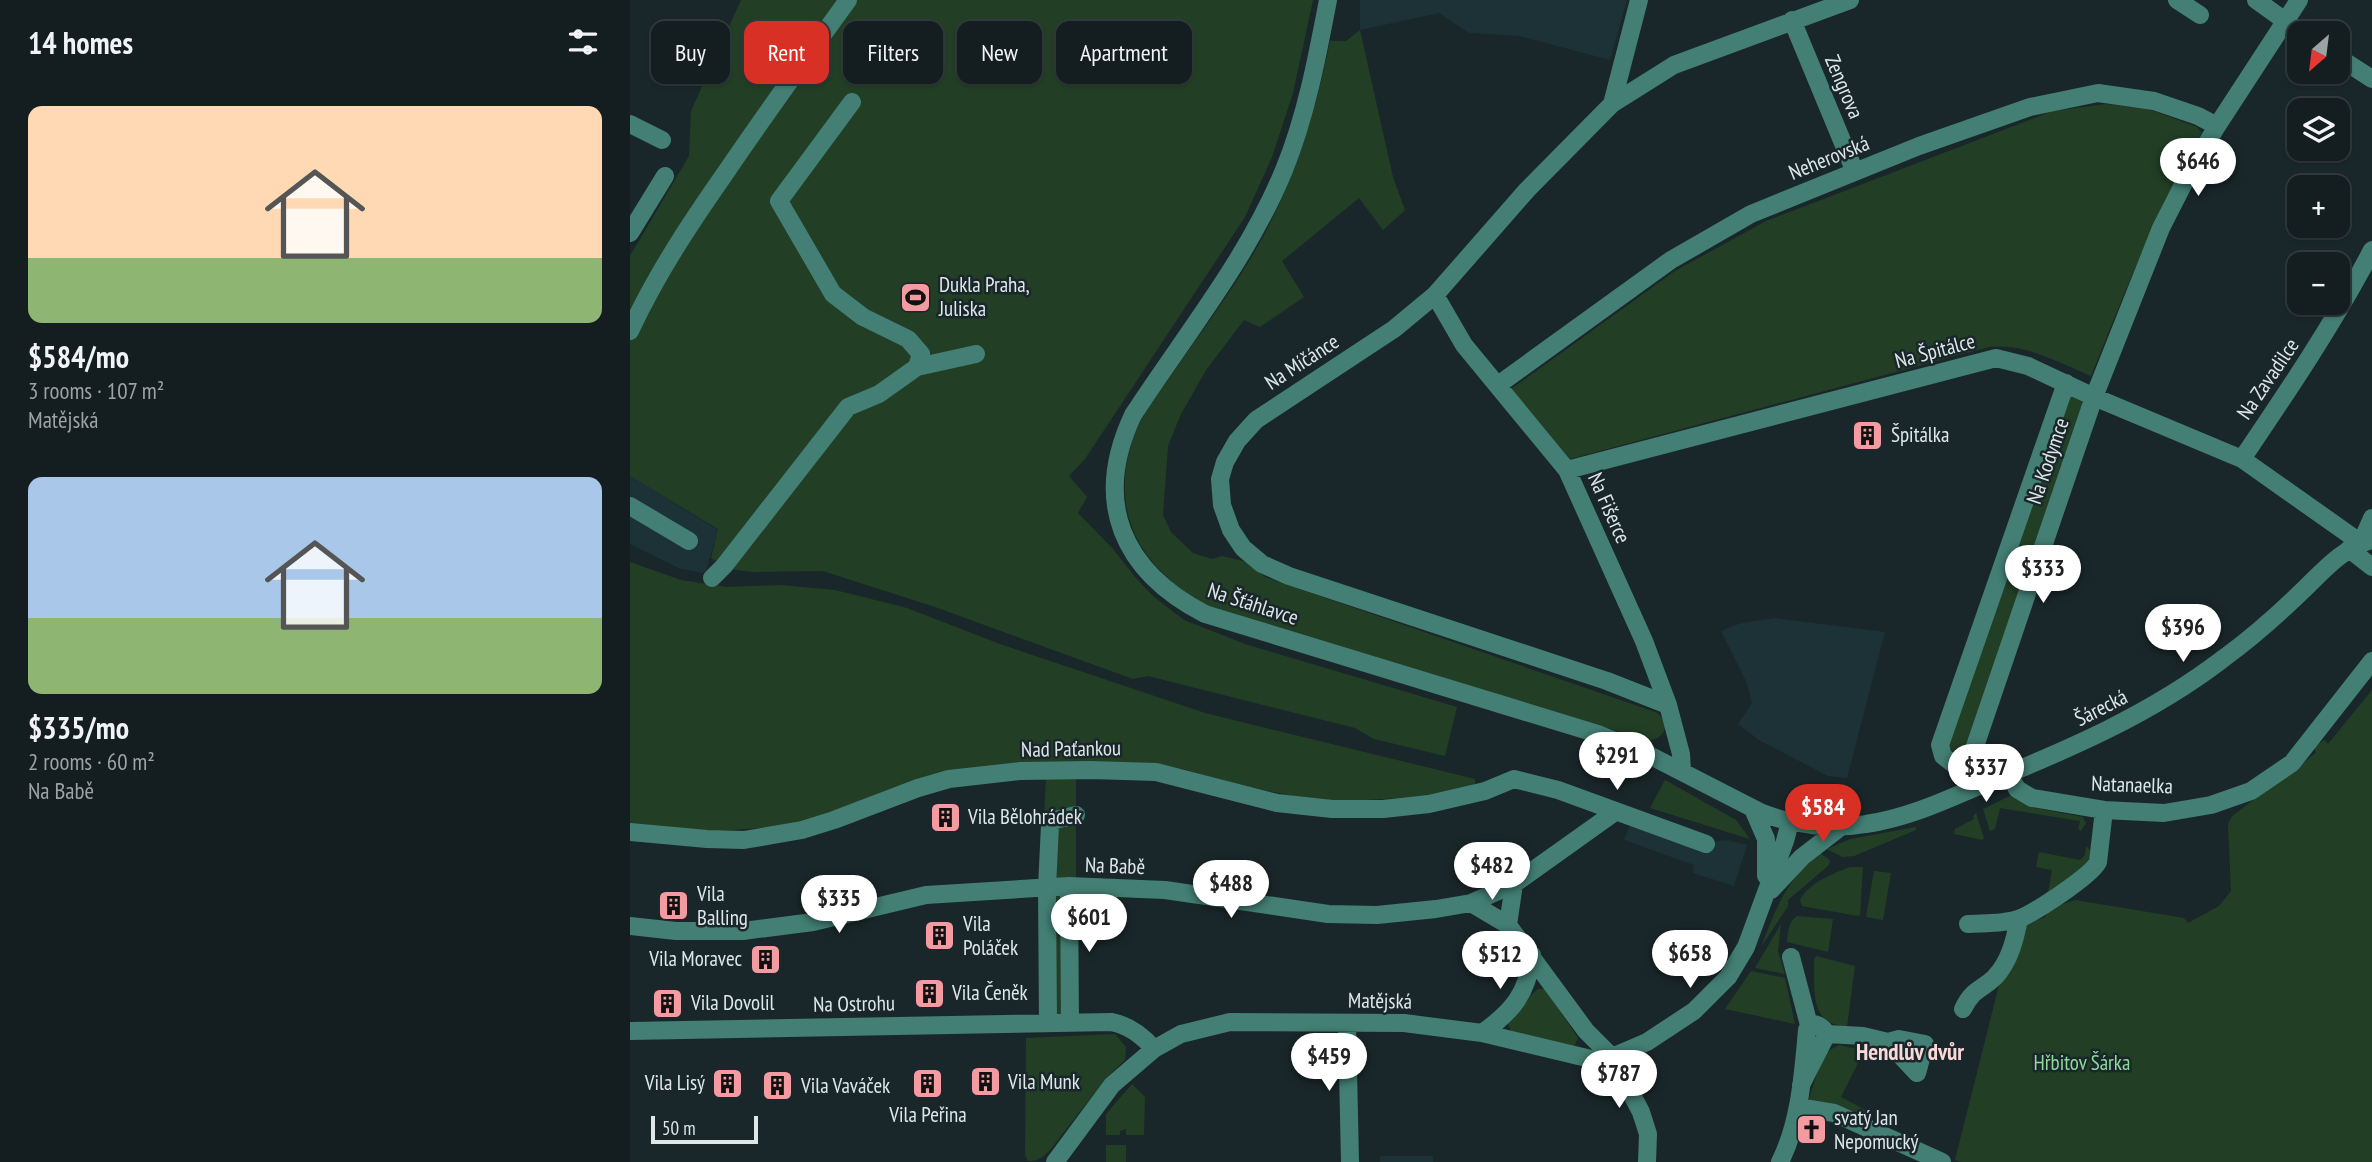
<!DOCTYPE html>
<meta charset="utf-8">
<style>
:root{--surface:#141d20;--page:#212a2d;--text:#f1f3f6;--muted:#9da2a5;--line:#333b3e;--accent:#d93025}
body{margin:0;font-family:"PT Sans Narrow",sans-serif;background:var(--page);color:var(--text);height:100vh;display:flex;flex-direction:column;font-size:26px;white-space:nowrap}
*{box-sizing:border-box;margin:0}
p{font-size:23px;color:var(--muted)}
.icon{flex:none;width:38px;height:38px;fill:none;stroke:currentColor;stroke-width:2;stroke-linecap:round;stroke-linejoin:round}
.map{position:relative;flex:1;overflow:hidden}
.details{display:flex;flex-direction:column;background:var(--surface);width:630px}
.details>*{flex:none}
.guide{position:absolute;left:21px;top:21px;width:665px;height:63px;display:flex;gap:14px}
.needle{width:46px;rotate:208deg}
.controls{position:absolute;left:1657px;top:21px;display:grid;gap:14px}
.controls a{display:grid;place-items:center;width:63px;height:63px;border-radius:14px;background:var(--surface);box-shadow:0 2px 5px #0004,0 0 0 2px var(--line);font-size:35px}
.scale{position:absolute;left:21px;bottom:18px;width:107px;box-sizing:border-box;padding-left:7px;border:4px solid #dee6e8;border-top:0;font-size:19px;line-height:24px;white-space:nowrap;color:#dee6e8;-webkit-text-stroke:5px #1a272a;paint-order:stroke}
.price{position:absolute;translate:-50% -60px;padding:0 16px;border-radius:24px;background:#fff;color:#222;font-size:23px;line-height:46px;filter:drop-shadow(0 2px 4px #0008)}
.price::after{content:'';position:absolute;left:50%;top:42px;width:21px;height:16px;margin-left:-10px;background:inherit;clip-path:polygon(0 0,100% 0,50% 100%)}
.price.current{background:var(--accent);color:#fff}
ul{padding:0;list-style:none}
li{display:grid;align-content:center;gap:14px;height:371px;padding:0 28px}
li span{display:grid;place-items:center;height:217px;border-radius:14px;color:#555}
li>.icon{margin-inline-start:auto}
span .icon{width:126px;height:126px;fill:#fffc;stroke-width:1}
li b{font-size:30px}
h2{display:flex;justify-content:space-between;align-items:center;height:84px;padding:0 28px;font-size:30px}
.tag{padding:0 24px;border-radius:14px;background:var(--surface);box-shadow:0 2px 5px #0004,0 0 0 2px var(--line);font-size:24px;line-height:63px}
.tag.current{background:var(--accent);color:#fff}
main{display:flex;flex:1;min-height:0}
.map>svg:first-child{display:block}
</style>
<main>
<section class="details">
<h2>14 homes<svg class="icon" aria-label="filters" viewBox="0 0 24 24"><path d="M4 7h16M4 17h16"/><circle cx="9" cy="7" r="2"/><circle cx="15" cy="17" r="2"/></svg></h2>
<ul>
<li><span style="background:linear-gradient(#ffd9b3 70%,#8fb573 0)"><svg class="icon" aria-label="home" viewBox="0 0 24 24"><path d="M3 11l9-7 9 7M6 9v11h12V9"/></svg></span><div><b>$584/mo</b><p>3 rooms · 107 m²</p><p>Matějská</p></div></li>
<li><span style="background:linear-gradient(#a9c7e8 65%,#8fb573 0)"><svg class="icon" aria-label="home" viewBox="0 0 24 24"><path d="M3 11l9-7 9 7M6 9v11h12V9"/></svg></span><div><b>$335/mo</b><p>2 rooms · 60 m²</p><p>Na Babě</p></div></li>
</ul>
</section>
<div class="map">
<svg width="1742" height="1162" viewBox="0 0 1742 1162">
<rect width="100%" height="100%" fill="#1a272a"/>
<path fill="#1c3236" d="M730,0H997L980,60L889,36L839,33L809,13L730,30Z
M0,476L88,530L75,573L51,569L0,544Z
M1145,618L1255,632L1217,778L1198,776L1129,740L1108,724L1122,703L1116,681L1091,631L1111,623Z
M1001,822L1064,843L1098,840L1117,845L1104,886L1063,873L1064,865L994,840Z
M750,1156H803V1162H750Z"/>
<path fill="#223f26" d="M111,0H683L663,93L642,157L615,217L455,459L439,476L457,497L448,513L483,549L505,577L524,597L554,620L618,645L827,707L815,756L744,739L725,728L518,676L503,679L308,608L193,571L123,572L99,569L81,558L88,529L0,476V256L59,156L61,111Z
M730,30L763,177L775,210L753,230L729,198L652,261L674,297L630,327L614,320L576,370L550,416L538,446L533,515L541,532L563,553L582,559L592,556L617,562L635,577L1028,713L1036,724C1034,735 1029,738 1019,741L578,606C512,570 478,514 503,439C511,414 530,392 544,371C575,327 607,284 633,237C666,175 686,110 700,41H716Z
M1476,104L1518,109L1567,127L1572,133C1527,211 1494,293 1461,376C1427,362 1396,343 1359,347L940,459L881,389L1045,271L1136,221L1423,111Z
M1441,397H1444L1453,403L1338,749L1331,753H1324L1316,744L1436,400Z
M0,562L51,580L97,587L150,585L205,590L277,608L370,644L575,713L845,779V789L800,796L702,802L658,795L601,783L552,769L454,763L391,762L316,772L180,821L145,827L88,831L0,824Z
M1742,690V1162H1331L1325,1160L1369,985L1397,922L1414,918L1421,908L1445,900L1554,918L1558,923L1589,906L1601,891L1598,824L1602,816L1686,753L1684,747L1694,740L1698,744Z
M416,778H446V809L414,817Z
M1035,780L1106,820L1120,839L1020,808Z
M1382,795L1399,807L1453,817L1456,823L1451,831L1448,829L1450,821L1370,808L1365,829L1360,831L1353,809Z
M1346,813L1354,838L1352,840L1324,834L1325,829L1344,819L1343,816Z
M446,822V879H422L428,826Z
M1286,827V830L1224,856L1212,857L1197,849L1220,839Z
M1456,846L1463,853L1454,869L1418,892L1422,870L1406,867L1409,852L1450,860L1455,855Z
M1190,853L1200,860L1199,865L1158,900V906L1131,947C1146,908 1156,880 1190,853Z
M1220,867H1233L1230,915L1228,916L1172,906L1170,900C1180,882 1202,874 1220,867Z
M1244,871L1261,873L1253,920L1236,917Z
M430,894L432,1014L429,1015L426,1014L425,895Z
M1167,916L1203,919L1198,952L1157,942C1158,932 1158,922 1167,916Z
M1151,924L1148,951L1155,974L1125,968Z
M1186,956L1225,966L1217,1027C1178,1023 1185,990 1184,960Z
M1121,971L1155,978L1165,1024L1095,1009Z
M908,989H915L948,1038L944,1047L883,1035L878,1024C889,1013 898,996 908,989Z
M485,1034L496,1047L495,1060L477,1077L420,1150C414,1156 408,1162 398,1161L395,1155L396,1038Z
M1209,1045L1227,1049L1224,1061L1228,1063L1211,1097L1239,1112C1220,1119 1194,1112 1179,1099L1193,1054Z
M502,1084L515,1097L514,1135H496V1129L490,1131V1135H476V1114Z
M476,1145H496V1162H476Z"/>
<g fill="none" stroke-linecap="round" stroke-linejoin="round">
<path stroke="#437f74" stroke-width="18" d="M698,0C687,58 676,116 654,170C617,260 555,335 503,415C462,502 492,571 575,614L968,734L1019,755L1132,813C1164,825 1203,830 1236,824C1277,818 1314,801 1351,785C1437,750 1520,715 1594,658C1620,639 1644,618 1667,596C1691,574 1709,549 1742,540
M1547,0L1570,15
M1626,0L1672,33
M1162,20L1225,172
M1708,57L1742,79
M222,102L149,201L203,294L233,317L278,339L291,354L287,367
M982,104L1009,0
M0,124L32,140
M0,233L35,176
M805,295L834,345L937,470L1014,641L1038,705L1051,754L1052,771
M0,331C26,275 59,225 94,175C134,116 176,58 218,0
M1436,383L1310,745L1313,756L1322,763L1333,762L1342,755L1464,397L1531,228L1557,177L1587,126L1669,0
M868,385L1041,260L1121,214L1289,146L1400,107L1468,93L1524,101L1568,116L1587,126
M1612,459C1658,391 1704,323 1742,250
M937,470L1366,358L1398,366L1464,397L1612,459L1731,543
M0,506L59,541
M1731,543L1742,518
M1719,549L1742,567
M82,578L94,566L218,407L249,394L287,367L346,354
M1038,705L977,681L659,576L632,564L613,548L601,530L592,505L590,479L595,462L607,441L626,420L764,329L805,295L897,190L982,104L1044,65L1220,0
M1379,774L1387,789L1402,798L1474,810L1534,813L1581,805L1621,791L1662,763L1742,661
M1123,809L1136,839V876
M0,832L77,839L114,840L172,830L204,820L288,788L319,779L390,771L461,770L526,772L647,803L702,809H753L799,804L855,791L884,779L928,790L1076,844
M439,886L440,1023
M1141,890L1172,857L1212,826
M841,903L878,925L956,1031L982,1057L1011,1112L1018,1134L1017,1162
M1338,924C1354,923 1373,924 1388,919C1403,914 1461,876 1468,862L1474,810
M878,925L884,884
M0,926L46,931H113L183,922L296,895L439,886L535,890L698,914L747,915L806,909L841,903L884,884L985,812
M1161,957L1179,1025
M1333,1009C1343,988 1351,991 1365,977C1380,961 1385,939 1389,919
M418,1023L417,887L420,825L421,821L446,815
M717,1023L720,1162
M0,1031L481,1022C499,1025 512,1035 524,1049
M852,1033C882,1012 898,993 902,955
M1197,1034L1233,1036L1258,1042L1269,1039L1295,1044L1287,1073L1258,1042
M1168,1107L1204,1113L1312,1162
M425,1162L482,1085L524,1049L551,1034L600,1022L774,1023L852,1033L961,1059L982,1057L1017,1042L1064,1011L1098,977L1116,947L1155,841L1160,822
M1150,1162C1170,1122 1173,1074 1177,1030L1179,1025C1186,1022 1193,1027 1197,1034L1171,1085"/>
</g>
<defs>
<symbol id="stadium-square" viewBox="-11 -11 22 22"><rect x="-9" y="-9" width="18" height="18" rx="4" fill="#f49aa1" stroke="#1a272a"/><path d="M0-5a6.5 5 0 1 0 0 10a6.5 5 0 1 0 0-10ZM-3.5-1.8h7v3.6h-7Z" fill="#111"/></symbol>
<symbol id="building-square" viewBox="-11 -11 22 22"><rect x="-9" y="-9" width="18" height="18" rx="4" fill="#f49aa1" stroke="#1a272a"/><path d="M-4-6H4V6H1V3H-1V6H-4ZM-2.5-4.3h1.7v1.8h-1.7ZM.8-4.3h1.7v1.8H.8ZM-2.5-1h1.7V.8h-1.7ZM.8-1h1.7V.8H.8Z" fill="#111"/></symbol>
<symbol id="church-square" viewBox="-11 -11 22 22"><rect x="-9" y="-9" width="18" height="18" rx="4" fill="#f49aa1" stroke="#1a272a"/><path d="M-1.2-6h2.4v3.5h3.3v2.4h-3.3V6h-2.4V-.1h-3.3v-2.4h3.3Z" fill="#111"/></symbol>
</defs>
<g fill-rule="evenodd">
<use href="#stadium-square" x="268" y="280" width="35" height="35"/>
<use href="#building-square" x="1220" y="418" width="35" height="35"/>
<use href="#building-square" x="298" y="800" width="35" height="35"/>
<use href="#building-square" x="26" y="888" width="35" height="35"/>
<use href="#building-square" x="292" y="918" width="35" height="35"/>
<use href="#building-square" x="118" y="942" width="35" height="35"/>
<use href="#building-square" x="282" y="976" width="35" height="35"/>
<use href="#building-square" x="20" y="986" width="35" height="35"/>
<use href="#building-square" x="338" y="1064" width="35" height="35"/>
<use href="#building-square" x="80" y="1066" width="35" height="35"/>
<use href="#building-square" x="280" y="1066" width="35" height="35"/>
<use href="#building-square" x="130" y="1068" width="35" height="35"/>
<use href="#church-square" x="1164" y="1112" width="35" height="35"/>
</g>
<g text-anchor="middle" stroke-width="5" stroke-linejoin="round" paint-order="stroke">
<g font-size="21" fill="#dee6e8" stroke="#1a272a">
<text transform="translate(1214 87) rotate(67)" y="7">Zengrova</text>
<text transform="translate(1199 158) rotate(-22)" y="7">Neherovská</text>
<text transform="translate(1305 351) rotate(-15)" y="7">Na Špitálce</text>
<text transform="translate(672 362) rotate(-33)" y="7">Na Míčánce</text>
<text transform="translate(1638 379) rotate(-56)" y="7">Na Zavadilce</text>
<text transform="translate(1418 461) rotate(-71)" y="7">Na Kodymce</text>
<text transform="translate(979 508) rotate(66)" y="7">Na Fišerce</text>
<text transform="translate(623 604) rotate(18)" y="7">Na Šťáhlavce</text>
<text transform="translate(1471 708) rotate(-27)" y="7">Šárecká</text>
<text transform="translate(441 749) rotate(-1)" y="7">Nad Paťankou</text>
<text transform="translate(1502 785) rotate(2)" y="7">Natanaelka</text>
<text transform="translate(485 866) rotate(2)" y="7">Na Babě</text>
<text transform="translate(750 1001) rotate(1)" y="7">Matějská</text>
<text transform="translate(224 1004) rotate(-1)" y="7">Na Ostrohu</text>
</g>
<g font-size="21" fill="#dee6e8" stroke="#1a272a" text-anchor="start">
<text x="309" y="292">Dukla Praha,<tspan x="309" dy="24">Juliska</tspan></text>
<text x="1261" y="442">Špitálka</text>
<text x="338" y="824">Vila Bělohrádek</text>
<text x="67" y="901">Vila<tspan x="67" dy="24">Balling</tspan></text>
<text x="333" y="931">Vila<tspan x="333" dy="24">Poláček</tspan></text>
<text x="112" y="966" text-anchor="end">Vila Moravec</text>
<text x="322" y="1000">Vila Čeněk</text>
<text x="61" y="1010">Vila Dovolil</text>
<text x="378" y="1089">Vila Munk</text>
<text x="75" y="1090" text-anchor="end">Vila Lisý</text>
<text x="171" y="1093">Vila Vaváček</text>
<text x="298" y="1122" text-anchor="middle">Vila Peřina</text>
<text x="1204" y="1125">svatý Jan<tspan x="1204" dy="24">Nepomucký</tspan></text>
</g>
<g font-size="21" fill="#8fd99a" stroke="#1a272a">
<text x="1452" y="1070">Hřbitov Šárka</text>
</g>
<g font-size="23" font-weight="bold" fill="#fbd8d9" stroke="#1a272a">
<text x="1280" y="1060">Hendlův dvůr</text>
</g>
</g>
</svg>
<div class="controls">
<a><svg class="needle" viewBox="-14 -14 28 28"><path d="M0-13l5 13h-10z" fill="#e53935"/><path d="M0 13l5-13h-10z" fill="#9da2a5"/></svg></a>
<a><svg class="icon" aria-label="layers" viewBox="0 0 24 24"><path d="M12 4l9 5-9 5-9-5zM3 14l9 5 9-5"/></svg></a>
<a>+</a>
<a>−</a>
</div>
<div class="scale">50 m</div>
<b class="price" style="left:1568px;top:198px">$646</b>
<b class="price" style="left:1413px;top:605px">$333</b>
<b class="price" style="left:1553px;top:664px">$396</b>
<b class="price" style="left:987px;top:792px">$291</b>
<b class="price" style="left:1356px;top:804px">$337</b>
<b class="price current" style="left:1193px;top:844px">$584</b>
<b class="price" style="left:862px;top:902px">$482</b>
<b class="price" style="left:601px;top:920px">$488</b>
<b class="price" style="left:209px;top:935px">$335</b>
<b class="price" style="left:459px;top:954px">$601</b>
<b class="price" style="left:1060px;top:990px">$658</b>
<b class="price" style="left:870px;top:991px">$512</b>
<b class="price" style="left:699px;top:1093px">$459</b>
<b class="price" style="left:989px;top:1110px">$787</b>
<div class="guide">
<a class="tag">Buy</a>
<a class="tag current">Rent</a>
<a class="tag">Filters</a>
<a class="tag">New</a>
<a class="tag">Apartment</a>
</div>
</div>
</main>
